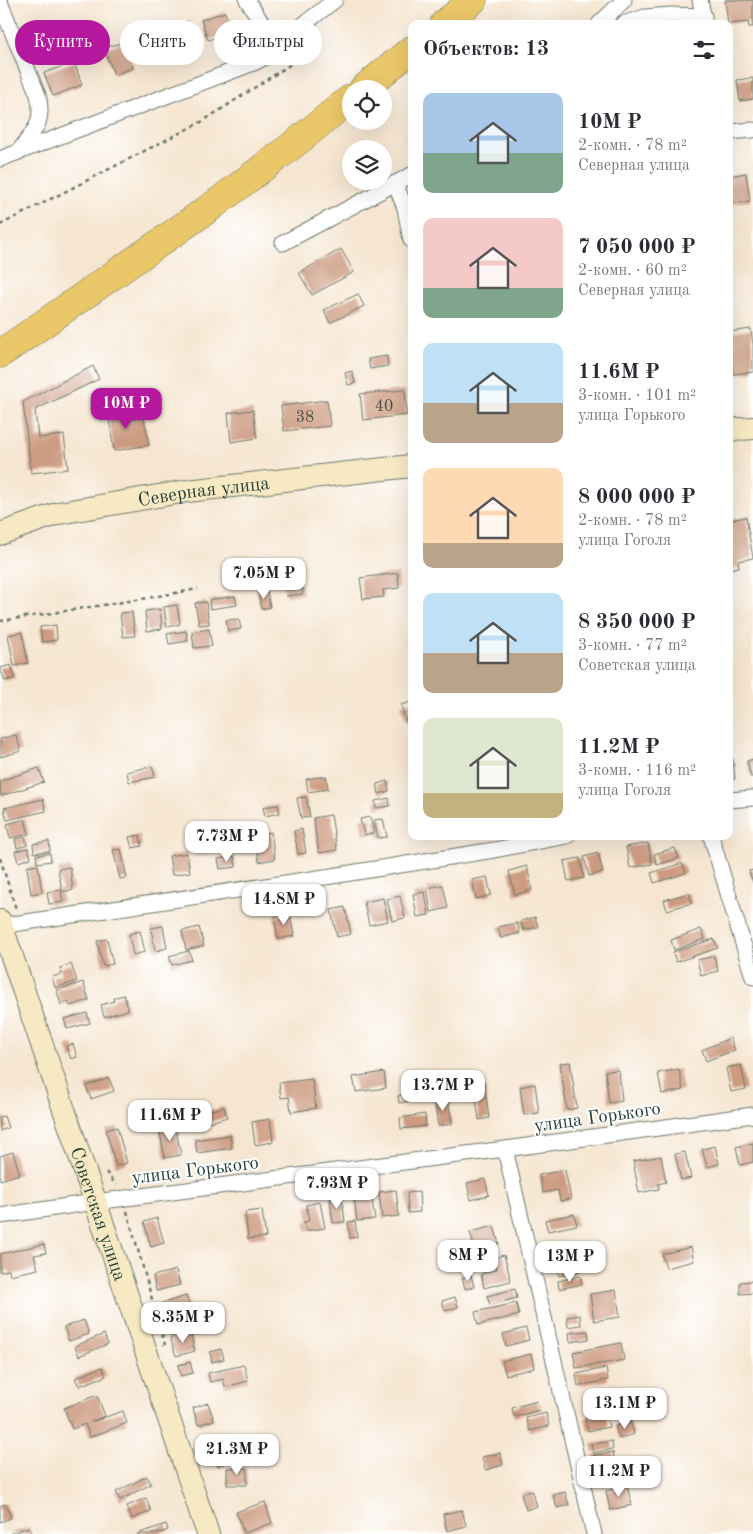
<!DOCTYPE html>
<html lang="ru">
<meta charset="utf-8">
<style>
:root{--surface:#fff;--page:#f2f2f3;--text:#2b2b33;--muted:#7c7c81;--accent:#b5179e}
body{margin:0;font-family:"Old Standard TT",serif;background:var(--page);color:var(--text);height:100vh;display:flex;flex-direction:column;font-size:19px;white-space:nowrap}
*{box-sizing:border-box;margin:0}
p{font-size:16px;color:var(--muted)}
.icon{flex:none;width:28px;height:28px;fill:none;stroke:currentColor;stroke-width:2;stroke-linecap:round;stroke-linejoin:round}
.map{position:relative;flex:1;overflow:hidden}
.sheet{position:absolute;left:408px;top:20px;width:325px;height:820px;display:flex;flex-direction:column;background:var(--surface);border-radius:10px;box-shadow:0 5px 20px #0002}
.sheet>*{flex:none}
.banner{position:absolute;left:15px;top:20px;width:318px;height:45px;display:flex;gap:10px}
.tools{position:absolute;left:342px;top:80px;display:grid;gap:10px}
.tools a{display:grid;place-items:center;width:50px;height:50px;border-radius:50%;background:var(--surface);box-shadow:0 5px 20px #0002;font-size:25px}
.price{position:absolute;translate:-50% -42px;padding:0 11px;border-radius:10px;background:#fff;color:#222;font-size:16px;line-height:32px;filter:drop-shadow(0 1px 2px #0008)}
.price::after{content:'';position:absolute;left:50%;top:30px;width:15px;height:11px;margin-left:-8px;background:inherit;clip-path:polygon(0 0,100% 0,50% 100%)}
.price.current{background:var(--accent);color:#fff}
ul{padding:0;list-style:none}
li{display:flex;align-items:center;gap:15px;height:125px;padding:0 15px}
li span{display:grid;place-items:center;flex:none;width:140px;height:100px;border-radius:10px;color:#555}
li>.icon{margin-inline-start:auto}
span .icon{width:60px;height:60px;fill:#fffc;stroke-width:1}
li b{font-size:21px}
h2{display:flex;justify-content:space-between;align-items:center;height:60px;padding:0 15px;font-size:21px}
.chip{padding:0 18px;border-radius:22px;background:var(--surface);box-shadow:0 5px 20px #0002;font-size:18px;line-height:45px}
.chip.current{background:var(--accent);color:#fff}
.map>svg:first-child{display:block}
</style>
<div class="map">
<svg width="753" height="1534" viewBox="0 0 753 1534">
<rect width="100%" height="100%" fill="#fff"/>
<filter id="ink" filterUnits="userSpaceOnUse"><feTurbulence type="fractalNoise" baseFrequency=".02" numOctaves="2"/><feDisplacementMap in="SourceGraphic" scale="10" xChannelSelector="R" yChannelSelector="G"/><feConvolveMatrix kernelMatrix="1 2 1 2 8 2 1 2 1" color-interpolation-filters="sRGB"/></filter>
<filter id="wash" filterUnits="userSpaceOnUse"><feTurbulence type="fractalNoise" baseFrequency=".0096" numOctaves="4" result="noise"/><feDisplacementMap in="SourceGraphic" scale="20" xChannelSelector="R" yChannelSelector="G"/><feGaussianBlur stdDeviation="1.12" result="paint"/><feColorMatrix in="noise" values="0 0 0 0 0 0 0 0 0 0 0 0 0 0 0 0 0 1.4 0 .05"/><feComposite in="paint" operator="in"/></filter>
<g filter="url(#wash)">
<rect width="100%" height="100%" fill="#f6e6d1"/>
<g id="blocks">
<path fill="#cd9b82" d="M725,0H753V27H749L748,22L728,24Z
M225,12L232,32L208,40L201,20Z
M188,21L196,45L189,48L181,24Z
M150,33L159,58L150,61L141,36Z
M124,42L133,68L114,75L104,48Z
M74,62L82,85L53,96L44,73Z
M753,78V99L740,101L737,80Z
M746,173L750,201L729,204V176Z
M341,249L354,272L312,295L299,273Z
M358,294L364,306L330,323L324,310Z
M751,329L753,345V372L733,374L732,364H729V332Z
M387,356L388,366L370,369L368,359Z
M93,366L99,379L35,410L38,438L64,435L68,469L31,473L23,402Z
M352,371L355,383L348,385L345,373Z
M405,390L407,415L363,420L360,394Z
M327,400L330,426L284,431L281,406Z
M122,405L125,421L144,418L149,445L114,451L107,407Z
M253,410L257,438L231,442L228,413Z
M746,517L753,558L738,561L739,567L729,569V520Z
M398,573L399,588L383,590L384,597L363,599L360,578Z
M302,584L303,594L286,596L284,586Z
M267,591L270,607L261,609L258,593Z
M235,596L237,605L210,609L209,600Z
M206,602L209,624L199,625L195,603Z
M177,605L180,624L167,627L164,607Z
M160,609L162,629L147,631L145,611Z
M132,612L135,636L123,637L120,613Z
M239,619L241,629L228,631L226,620Z
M56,625L57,640L42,642L40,627Z
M209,629L212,646L194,648L192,632Z
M186,631L188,641L169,644L167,634Z
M22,632L28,663L14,666L8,635Z
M11,665L15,678L5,681L0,668Z
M411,702V721L406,722L401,705Z
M16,735L21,751L0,757V739Z
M733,759L735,779L729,780V760Z
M753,759V777H751L747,761Z
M152,766L155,777L129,782L127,772Z
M39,768L44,782L1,796L0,781Z
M326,776L328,789L308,792L306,779Z
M387,781L389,791L379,794L377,784Z
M306,797L310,817L301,818L297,798Z
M389,798L390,806L376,808L375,801Z
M43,799L46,811L7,820L4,808Z
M278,805L280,813L265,816L263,807Z
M331,815L337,850L319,853L313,818Z
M370,817L374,833L364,835L360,819Z
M25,819L29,834L10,838L7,824Z
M383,819L387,837L378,838L374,820Z
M302,829L306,853L298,854L294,831Z
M271,832L275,859L259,862L255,835Z
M140,835L142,846L132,848L129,837Z
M25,837L27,845L17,848L15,839Z
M49,841L50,851L34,853L33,844Z
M648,843L652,864L630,868L626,847Z
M28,848L31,858L18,862L15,851Z
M675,848L679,858L657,865L654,854Z
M121,849L127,878L120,879L113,850Z
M50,853L51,861L37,863L36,855Z
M187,853L190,872L172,875L169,856Z
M598,853L603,872L589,876L584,857Z
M234,856L236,867L220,869L218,859Z
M580,858L584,878L568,881L564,861Z
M682,863L686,873L654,883L651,873Z
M38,865L42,892L31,894L27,867Z
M527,866L532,890L515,895L509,871Z
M70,867L73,890L61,892L63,902L49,904L47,892L62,890L58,869Z
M753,870V883L749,871Z
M487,877L491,895L476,899L472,880Z
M443,885L448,908L431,912L427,888Z
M425,892L429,915L417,917L413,894Z
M689,893L692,903L667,910L664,900Z
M400,896L405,918L392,921L387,899Z
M383,898L388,921L369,925L364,902Z
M345,907L351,934L337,937L331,910Z
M290,914L294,936L278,939L274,917Z
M535,917L538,927L523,930L521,921Z
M517,923L520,933L501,938L498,927Z
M163,926L167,948L155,951L151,928Z
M199,927L204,946L186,950L182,931Z
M701,929L705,939L674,950L671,940Z
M140,931L145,952L133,955L129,934Z
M107,939L113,964L103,966L97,941Z
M714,939L718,948L676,962L673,952Z
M189,951L192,960L172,965L169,956Z
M714,956L718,971L701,976L697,960Z
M71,964L77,981L55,988L52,977L62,974L60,968Z
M83,982L89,1000L70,1006L68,1002L61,1005L57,990Z
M124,995L128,1010L104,1017L101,1005L114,1001L113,998Z
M87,1013L90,1023L67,1029L64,1019Z
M730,1038L735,1050L706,1061L702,1050Z
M73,1044L77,1057L71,1059L66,1046Z
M570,1062L577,1108L567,1110L560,1063Z
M741,1065L746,1089L731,1092L726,1068Z
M679,1069L683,1090L662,1094L658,1073Z
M619,1070L622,1101L609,1103L605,1071Z
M384,1072L386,1088L356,1092L353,1077Z
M109,1078L114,1091L91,1099L86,1086Z
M312,1079L316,1108L291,1112L289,1097L281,1098L279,1083Z
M484,1082L489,1118L479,1120L474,1083Z
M535,1084L539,1113L524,1115L520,1087Z
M416,1092L417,1100L399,1103L398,1096Z
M448,1098L452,1124L438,1126L434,1100Z
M224,1107L227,1117L210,1122L207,1111Z
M425,1114L426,1126L401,1129L400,1118Z
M4,1116L8,1128L0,1131V1117Z
M270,1119L273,1142L255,1145L252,1122Z
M175,1125L181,1155L165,1158L159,1129Z
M117,1127L127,1163L116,1166L106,1130Z
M230,1135L232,1148L197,1153L195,1140Z
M753,1143V1162L740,1165L736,1147Z
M715,1146L719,1164L707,1167L702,1149Z
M13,1152L20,1174L0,1180V1156Z
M685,1152L691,1178L681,1180L675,1154Z
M661,1156L666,1182L658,1184L659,1189L639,1193L633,1161Z
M565,1170L571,1199L560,1201L558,1190L543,1193L539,1175Z
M485,1179L489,1195L471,1200L467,1183Z
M396,1190L399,1216L382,1218L379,1192Z
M419,1192L420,1212L408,1213L407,1193Z
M371,1194L375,1219L357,1221L354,1197Z
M342,1198L345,1222L333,1223L330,1199Z
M320,1202L325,1228L306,1231L304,1222L309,1221L306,1205Z
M262,1210L266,1237L248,1239L245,1212Z
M574,1214L577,1225L548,1231L545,1220Z
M157,1218L164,1243L151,1247L144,1222Z
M355,1221L357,1237L350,1238L348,1222Z
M494,1226L499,1244L475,1250L470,1232Z
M44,1244L46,1253L34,1255L38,1269L10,1275L9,1270L0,1272V1254Z
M691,1247L694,1261L666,1268L662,1254Z
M470,1255L472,1264L459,1267L457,1259Z
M504,1255L511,1281L484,1288L481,1274L497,1269L494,1258Z
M574,1261L577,1272L559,1276L557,1265Z
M176,1270L180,1285L156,1291L153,1276Z
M471,1275L474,1287L465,1289L462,1278Z
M580,1276L582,1284L559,1289L558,1281Z
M753,1281V1293L740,1294V1282Z
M515,1289L517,1298L490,1305L487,1296Z
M616,1290L620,1317L594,1321L590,1294Z
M186,1296L191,1310L165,1318L160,1304Z
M455,1297L458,1307L445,1311L442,1301Z
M516,1303L519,1315L478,1325L475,1312Z
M580,1315L581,1325L568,1327L567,1317Z
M84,1320L89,1334L69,1341L64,1327Z
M526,1328L529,1340L506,1346L503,1334Z
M190,1331L195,1351L176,1356L170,1337Z
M588,1331L589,1339L570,1342L569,1333Z
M104,1334L108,1344L79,1356L75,1346Z
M621,1343L624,1360L576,1368L573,1352Z
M221,1349L224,1359L212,1362L210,1352Z
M531,1354L534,1368L506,1375L502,1361Z
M190,1362L193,1373L181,1376L178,1365Z
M244,1365L248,1381L225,1387L223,1379L210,1382L208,1373Z
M102,1367L106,1376L79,1386L75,1378Z
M606,1368L608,1380L578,1386L576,1374Z
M97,1395L105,1416L91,1422L123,1411L127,1423L90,1437L85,1424L72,1429L64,1408Z
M537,1401L540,1410L514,1417L512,1408Z
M208,1403L214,1420L198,1425L193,1408Z
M546,1413L549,1426L530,1431L526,1418Z
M606,1414L609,1427L588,1431L585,1418Z
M630,1421L634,1434L620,1439L615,1426Z
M225,1441L228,1450L204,1457L201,1447Z
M612,1441L613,1449L593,1453L591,1444Z
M251,1446L253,1454L218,1466L216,1458Z
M613,1452L615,1466L596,1469L594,1455Z
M500,1453L503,1465L485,1470L482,1457Z
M227,1468H247V1485H227Z
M147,1476L151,1484L120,1500L116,1492Z
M627,1486L632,1505L610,1510L606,1491Z
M532,1491L537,1506L526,1510L521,1494Z
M565,1492L569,1505L557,1508L553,1495Z
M146,1498L151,1511L132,1519L127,1506Z
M265,1502L272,1523L244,1533L236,1512Z
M6,1504L11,1518L0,1522V1506Z
M462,1510L466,1526L447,1531L443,1514Z
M166,1524L168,1530L157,1534H137Z
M29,1527L31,1534H9Z"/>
</g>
</g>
<g filter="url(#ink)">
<use href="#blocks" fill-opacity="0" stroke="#6a786b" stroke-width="1"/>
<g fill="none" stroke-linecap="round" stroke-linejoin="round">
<defs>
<path id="street" d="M247,0L277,46
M700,0L705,24
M0,2L38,95C45,123 34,131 18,152
M599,24L624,0
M623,24L645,17L671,15L704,16
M729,132L753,130
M0,159L256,62L267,56L281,42L335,0
M395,183L405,208L411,240
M283,243L411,175
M729,800L753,798
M711,836L753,977
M0,926L338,875L494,850L567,836
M505,1149L594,1534
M0,1216L95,1202L505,1149L753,1115"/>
<g id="secondary">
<path d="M729,430L753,428"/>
<path id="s1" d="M0,534L59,513L187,491L411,466"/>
<path id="s2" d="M0,921L208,1534"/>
</g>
<path id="highway" d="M444,24L473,0
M363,89L411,50
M0,354L211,207L293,145L351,98"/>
</defs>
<use href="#street" stroke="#6a786b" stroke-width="17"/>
<use href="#secondary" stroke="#6a786b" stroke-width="24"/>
<use href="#highway" stroke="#6a786b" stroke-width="29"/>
<path stroke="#6a786b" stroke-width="2.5" stroke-dasharray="4 4" stroke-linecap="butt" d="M0,225L203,121L291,64L287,55
M0,621L136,600L198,589
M0,858L16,909
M106,1172L116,1185
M127,1211L165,1345"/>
<use href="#street" stroke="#fff" stroke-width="15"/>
<use href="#secondary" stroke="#f7e9c3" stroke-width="22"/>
<use href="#highway" stroke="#eac769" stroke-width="28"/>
</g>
</g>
<g text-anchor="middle" stroke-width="4" stroke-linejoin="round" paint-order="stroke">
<g font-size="16" fill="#4a5448">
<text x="384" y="411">40</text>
<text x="305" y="422">38</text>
</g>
<g font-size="19" fill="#1f3d34" stroke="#fff">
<text dy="7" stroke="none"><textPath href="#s1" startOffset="209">Северная улица</textPath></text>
<text transform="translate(597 1116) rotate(-8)" y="7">улица Горького</text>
<text transform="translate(195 1169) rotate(-7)" y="7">улица Горького</text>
<text dy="7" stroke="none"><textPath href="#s2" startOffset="309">Советская улица</textPath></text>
</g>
</g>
</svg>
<div class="tools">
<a><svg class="icon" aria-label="locate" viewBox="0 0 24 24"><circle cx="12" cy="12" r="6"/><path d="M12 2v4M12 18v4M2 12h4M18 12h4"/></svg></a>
<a><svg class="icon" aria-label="layers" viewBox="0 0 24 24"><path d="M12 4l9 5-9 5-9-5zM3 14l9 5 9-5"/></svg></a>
</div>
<b class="price current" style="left:126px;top:430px">10M ₽</b>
<b class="price" style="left:264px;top:600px">7.05M ₽</b>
<b class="price" style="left:227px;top:863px">7.73M ₽</b>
<b class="price" style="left:284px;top:926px">14.8M ₽</b>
<b class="price" style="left:443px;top:1112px">13.7M ₽</b>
<b class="price" style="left:170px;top:1142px">11.6M ₽</b>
<b class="price" style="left:337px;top:1210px">7.93M ₽</b>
<b class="price" style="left:468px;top:1282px">8M ₽</b>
<b class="price" style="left:570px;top:1283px">13M ₽</b>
<b class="price" style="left:183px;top:1344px">8.35M ₽</b>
<b class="price" style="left:625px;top:1430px">13.1M ₽</b>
<b class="price" style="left:237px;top:1476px">21.3M ₽</b>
<b class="price" style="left:619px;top:1498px">11.2M ₽</b>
<div class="banner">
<a class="chip current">Купить</a>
<a class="chip">Снять</a>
<a class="chip">Фильтры</a>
</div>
<section class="sheet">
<h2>Объектов: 13<svg class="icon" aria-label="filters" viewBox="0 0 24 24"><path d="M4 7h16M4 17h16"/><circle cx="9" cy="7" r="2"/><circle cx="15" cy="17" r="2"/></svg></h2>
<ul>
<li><span style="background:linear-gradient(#a9c7e8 60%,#7fa58c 0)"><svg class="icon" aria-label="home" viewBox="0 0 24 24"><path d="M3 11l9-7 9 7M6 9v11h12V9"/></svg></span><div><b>10M ₽</b><p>2-комн. · 78 m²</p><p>Северная улица</p></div></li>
<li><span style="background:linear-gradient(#f6c9c9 70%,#7fa58c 0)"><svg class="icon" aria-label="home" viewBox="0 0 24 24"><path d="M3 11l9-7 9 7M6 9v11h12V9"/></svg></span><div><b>7 050 000 ₽</b><p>2-комн. · 60 m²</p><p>Северная улица</p></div></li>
<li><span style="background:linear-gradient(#bfe0f5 60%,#b9a48a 0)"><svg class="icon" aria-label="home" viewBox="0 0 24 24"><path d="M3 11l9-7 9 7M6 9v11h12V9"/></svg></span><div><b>11.6M ₽</b><p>3-комн. · 101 m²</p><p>улица Горького</p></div></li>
<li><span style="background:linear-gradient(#ffd9b3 75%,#b9a48a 0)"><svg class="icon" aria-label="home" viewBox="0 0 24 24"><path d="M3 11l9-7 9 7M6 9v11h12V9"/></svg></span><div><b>8 000 000 ₽</b><p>2-комн. · 78 m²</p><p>улица Гоголя</p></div></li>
<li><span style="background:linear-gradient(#bfe0f5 60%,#b9a48a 0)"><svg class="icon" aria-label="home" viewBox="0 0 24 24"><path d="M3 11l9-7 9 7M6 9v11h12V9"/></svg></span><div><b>8 350 000 ₽</b><p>3-комн. · 77 m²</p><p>Советская улица</p></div></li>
<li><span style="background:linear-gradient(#dfe7d0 75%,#c2b280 0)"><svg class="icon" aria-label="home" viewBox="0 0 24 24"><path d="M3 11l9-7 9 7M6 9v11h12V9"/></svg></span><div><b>11.2M ₽</b><p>3-комн. · 116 m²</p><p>улица Гоголя</p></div></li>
</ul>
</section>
</div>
